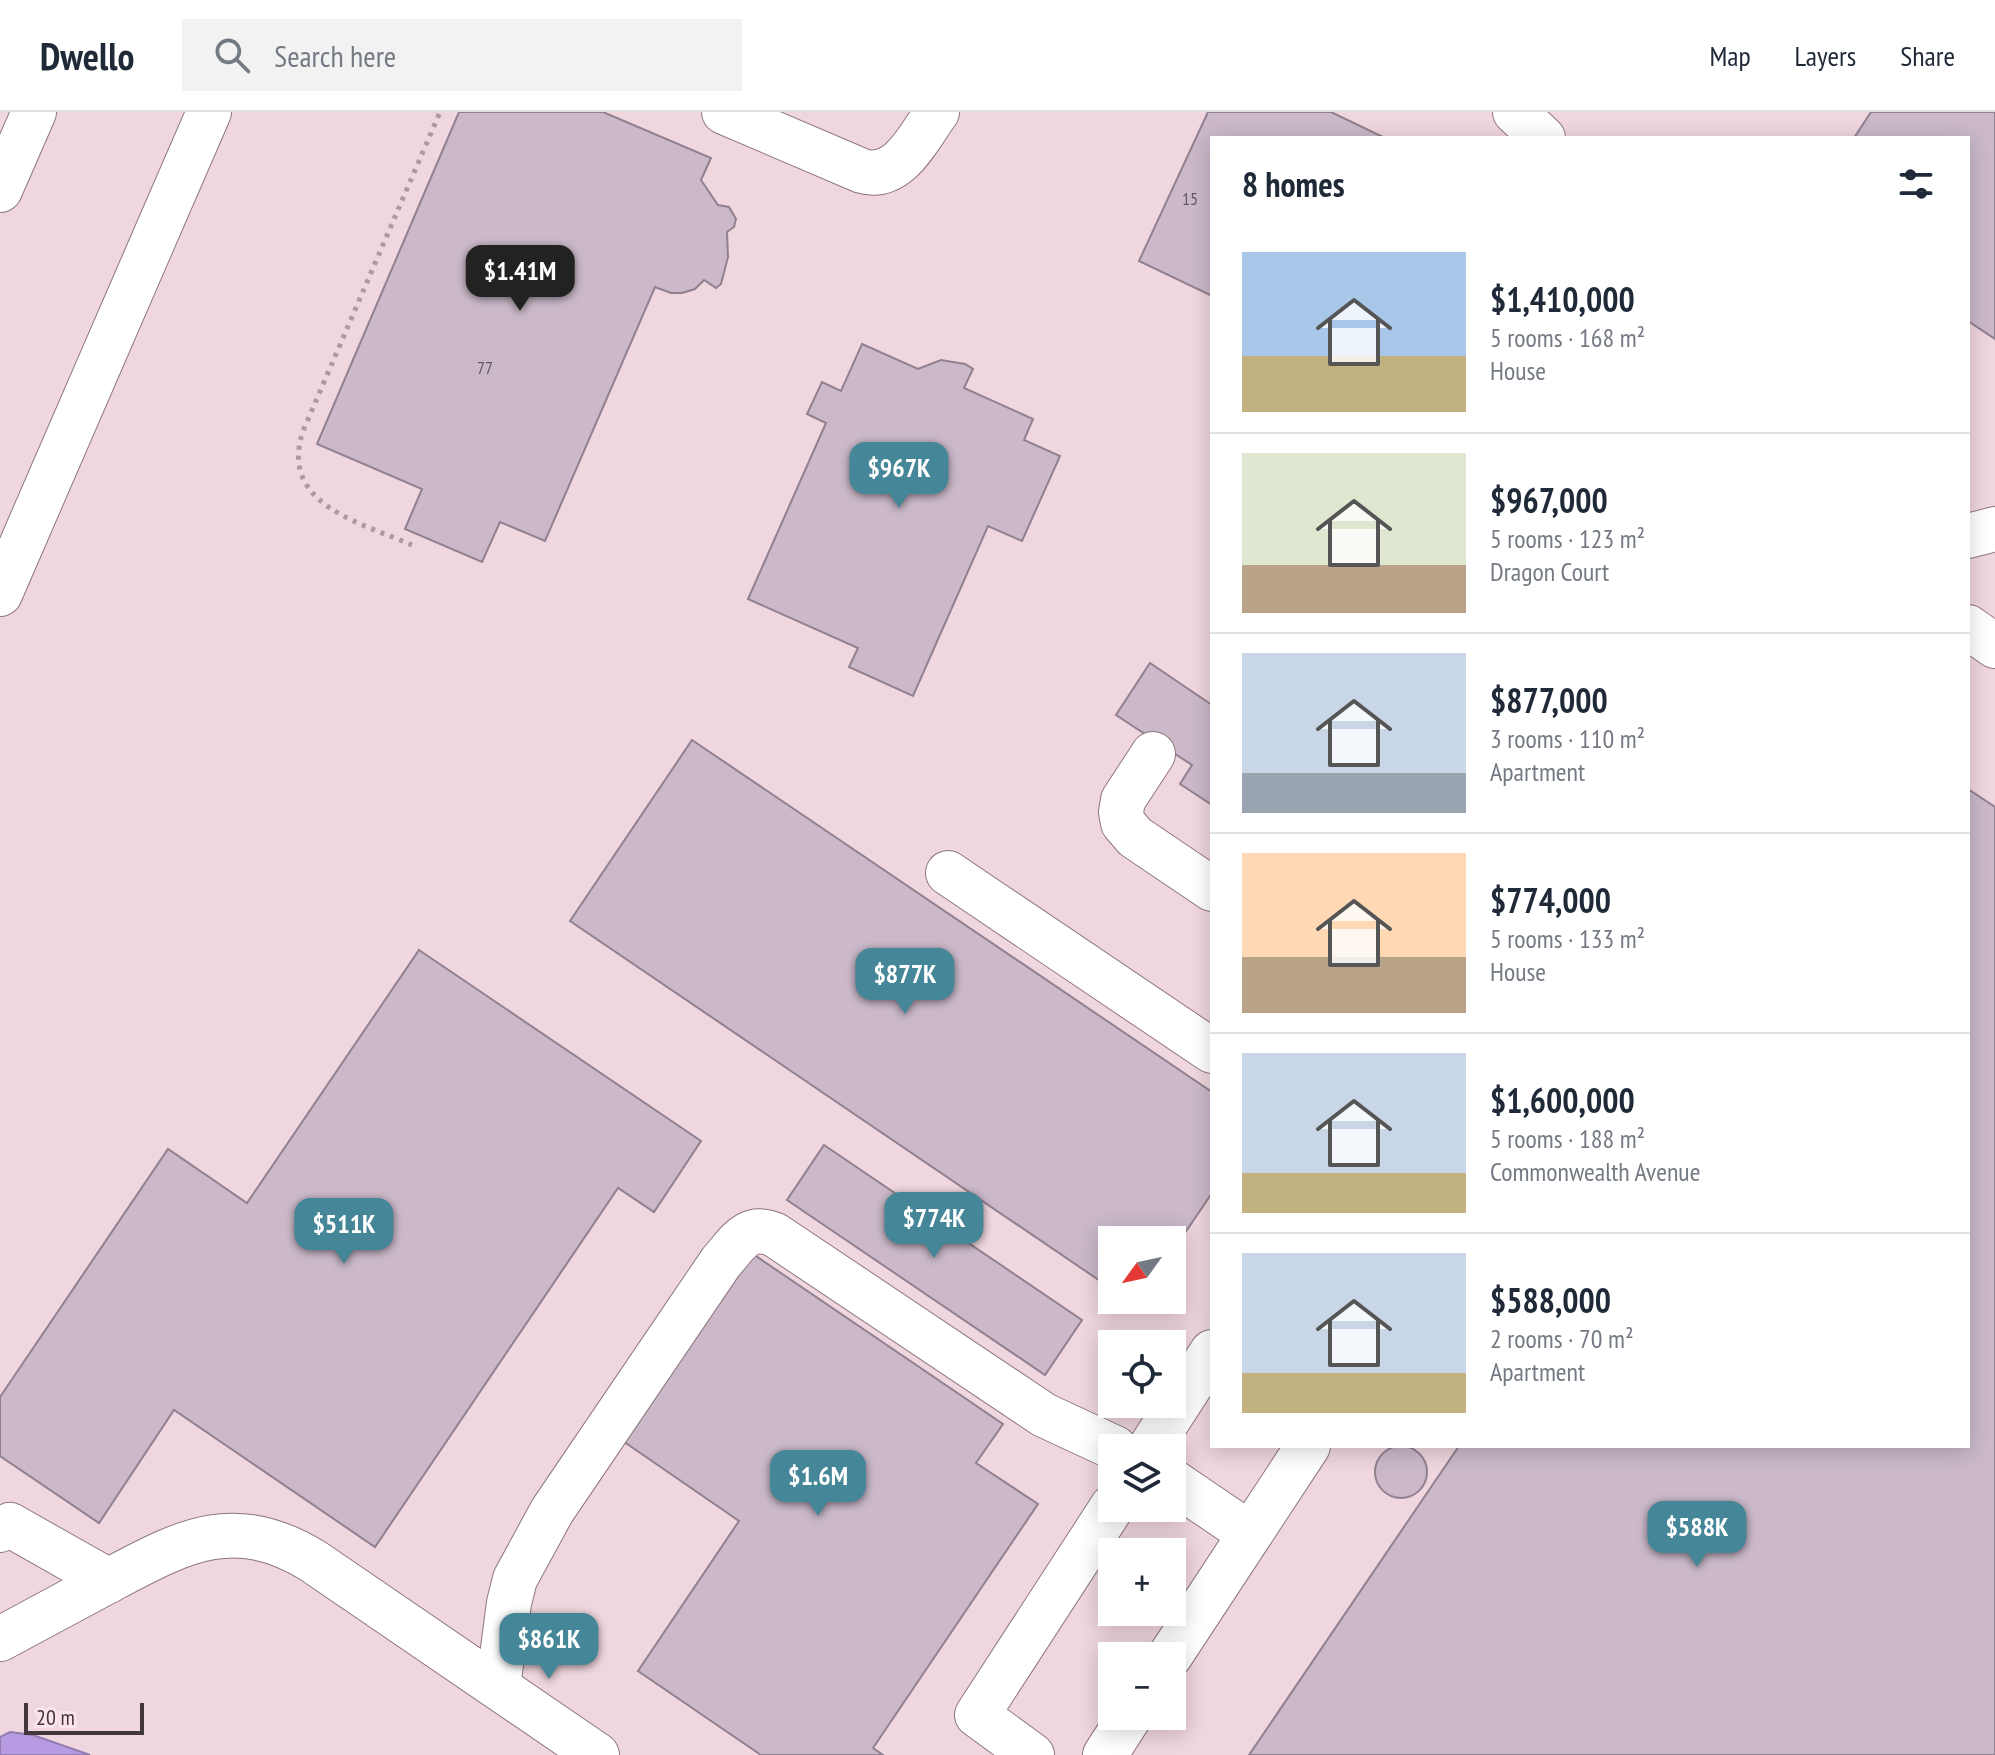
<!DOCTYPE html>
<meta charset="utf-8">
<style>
:root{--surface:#fff;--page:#f2f2f3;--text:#1f2937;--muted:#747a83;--line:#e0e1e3;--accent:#458698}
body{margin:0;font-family:"PT Sans Narrow",sans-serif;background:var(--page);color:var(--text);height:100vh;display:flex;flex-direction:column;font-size:30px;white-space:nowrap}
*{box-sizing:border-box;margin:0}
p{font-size:26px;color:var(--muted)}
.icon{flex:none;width:44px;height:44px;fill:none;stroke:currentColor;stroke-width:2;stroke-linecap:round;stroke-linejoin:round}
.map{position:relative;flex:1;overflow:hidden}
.details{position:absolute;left:1210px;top:24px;width:760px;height:1312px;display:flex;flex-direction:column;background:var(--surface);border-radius:0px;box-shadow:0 4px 20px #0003}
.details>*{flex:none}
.needle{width:52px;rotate:237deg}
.buttons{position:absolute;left:1098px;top:1114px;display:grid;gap:16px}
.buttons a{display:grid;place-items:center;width:88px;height:88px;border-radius:0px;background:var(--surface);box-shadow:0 4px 20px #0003;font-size:40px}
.scale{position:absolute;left:24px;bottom:20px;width:120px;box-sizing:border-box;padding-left:8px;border:4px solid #42383b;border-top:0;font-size:22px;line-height:28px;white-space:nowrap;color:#42383b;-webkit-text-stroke:6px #fde3ec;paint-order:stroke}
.price{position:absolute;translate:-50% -68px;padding:0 18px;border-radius:16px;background:var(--accent);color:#fff;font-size:26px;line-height:52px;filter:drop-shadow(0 2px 4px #0008)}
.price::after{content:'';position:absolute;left:50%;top:48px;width:24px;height:18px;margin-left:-12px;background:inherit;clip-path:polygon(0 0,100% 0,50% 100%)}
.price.active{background:#222;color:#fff}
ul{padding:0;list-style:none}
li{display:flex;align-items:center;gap:24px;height:200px;padding:0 32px}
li+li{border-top:2px solid var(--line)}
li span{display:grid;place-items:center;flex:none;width:224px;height:160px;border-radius:0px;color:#555}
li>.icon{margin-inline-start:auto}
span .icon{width:96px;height:96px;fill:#fffc;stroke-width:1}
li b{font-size:34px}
h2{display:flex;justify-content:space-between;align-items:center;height:96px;padding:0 32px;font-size:34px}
header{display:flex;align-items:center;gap:48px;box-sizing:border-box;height:112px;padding:0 40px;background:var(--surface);border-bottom:2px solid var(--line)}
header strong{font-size:38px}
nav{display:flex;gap:44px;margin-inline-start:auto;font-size:28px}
.search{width:560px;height:72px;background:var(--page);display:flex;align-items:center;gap:20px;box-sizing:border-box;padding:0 28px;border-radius:0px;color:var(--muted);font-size:30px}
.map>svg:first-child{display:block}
</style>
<header>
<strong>Dwello</strong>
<div class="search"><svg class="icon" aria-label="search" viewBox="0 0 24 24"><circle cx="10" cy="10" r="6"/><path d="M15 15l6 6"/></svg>Search here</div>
<nav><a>Map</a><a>Layers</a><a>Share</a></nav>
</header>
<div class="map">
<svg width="1995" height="1643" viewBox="0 0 1995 1643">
<rect width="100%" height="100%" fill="#f0d6de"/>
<path fill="#b69be3" stroke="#937db1" stroke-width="2" d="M10,1620L33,1623L90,1643H0V1625Z"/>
<path fill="#cbb9c9" stroke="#91808f" stroke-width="2" d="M459,0H603L711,46L701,68L718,93L729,95L736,107L734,115L727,120L728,145L721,172L716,176L704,168L695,177L682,181H671L655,175L545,429L500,410L482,450L405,417L422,377L317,332Z
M1208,0H1331L1385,26H1212V184L1139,149Z
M1871,0H1995V227L1968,209V26H1854Z
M862,232L918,257L941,248L965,252L973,257L964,276L1033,307L1024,328L1060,344L1022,429L988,414L913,584L849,555L858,536L748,487L826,311L807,302L822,270L841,279Z
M1150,551L1212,593V693L1180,672L1192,653L1116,603Z
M692,628L1212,980V1081L1172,1140V1128H1112V1177L570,809Z
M1968,677L1995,695V1643H1249L1459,1334H1968Z
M419,838L701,1029L654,1100L618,1076L375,1435L174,1298L99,1411L0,1344V1285L168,1037L247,1091Z
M824,1033L1082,1208L1045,1263L787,1088Z
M747,1138L1003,1312L976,1351L1038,1392L873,1636L883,1643H761L638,1559L739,1409L620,1327Z
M1375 1360a26 26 0 1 1 52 0a26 26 0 1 1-52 0Z"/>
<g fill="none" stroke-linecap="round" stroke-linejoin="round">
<defs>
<path id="minor" d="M724,0L862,59C899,70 919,24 937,0
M1515,0L1543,26
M1968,424L1995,417
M1968,515L1995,534
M1153,642L1123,688L1121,700L1123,711L1135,725L1212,777
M948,761L1212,939
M1150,1336L1212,1240
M1172,1369L1250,1422
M0,1418L10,1413L109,1469
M0,1527C36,1508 72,1488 108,1469C182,1430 233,1400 313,1449L597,1643
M1170,1544L1308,1334
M498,1575L509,1491L515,1467L552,1399L721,1150C738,1131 747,1111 775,1123L1044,1303L1115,1336
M1032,1643L977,1603L1112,1395
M1105,1643L1130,1604"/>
<path id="highway" d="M0,78L34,0
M0,482L209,0"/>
</defs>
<use href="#minor" stroke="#8e777f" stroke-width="46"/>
<use href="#highway" stroke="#8e777f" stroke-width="46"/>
<path stroke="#ad999f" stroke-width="5" stroke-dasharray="4 6" stroke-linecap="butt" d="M412,433C362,411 278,393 303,319L440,0"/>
<use href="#minor" stroke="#fff" stroke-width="44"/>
<use href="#highway" stroke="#fff" stroke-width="44"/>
</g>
<g text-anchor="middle" stroke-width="6" stroke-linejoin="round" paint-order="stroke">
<g font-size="18" fill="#64585e">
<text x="1190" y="93">15</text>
<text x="485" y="262">77</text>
</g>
</g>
</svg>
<div class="buttons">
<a><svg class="needle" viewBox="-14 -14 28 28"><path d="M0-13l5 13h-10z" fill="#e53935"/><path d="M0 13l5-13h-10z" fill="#747a83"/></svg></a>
<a><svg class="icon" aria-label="locate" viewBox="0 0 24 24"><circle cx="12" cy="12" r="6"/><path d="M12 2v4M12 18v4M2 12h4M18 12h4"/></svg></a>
<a><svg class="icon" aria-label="layers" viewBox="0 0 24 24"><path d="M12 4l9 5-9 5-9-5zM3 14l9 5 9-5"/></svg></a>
<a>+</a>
<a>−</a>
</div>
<div class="scale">20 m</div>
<b class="price active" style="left:520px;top:201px">$1.41M</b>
<b class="price" style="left:899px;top:398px">$967K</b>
<b class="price" style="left:905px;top:904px">$877K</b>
<b class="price" style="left:934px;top:1148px">$774K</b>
<b class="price" style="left:344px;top:1154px">$511K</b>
<b class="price" style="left:818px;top:1406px">$1.6M</b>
<b class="price" style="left:1697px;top:1457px">$588K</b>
<b class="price" style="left:549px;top:1569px">$861K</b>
<section class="details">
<h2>8 homes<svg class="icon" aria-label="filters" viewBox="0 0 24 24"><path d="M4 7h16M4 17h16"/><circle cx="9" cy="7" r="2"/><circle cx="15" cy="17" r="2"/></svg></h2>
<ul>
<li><span style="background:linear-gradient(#a9c7e8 65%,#c2b280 0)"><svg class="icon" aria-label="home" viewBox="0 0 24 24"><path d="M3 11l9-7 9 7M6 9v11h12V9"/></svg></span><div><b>$1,410,000</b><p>5 rooms · 168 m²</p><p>House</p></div></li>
<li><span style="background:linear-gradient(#dfe7d0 70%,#b9a48a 0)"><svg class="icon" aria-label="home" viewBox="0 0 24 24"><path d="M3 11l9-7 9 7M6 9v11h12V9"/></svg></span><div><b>$967,000</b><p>5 rooms · 123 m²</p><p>Dragon Court</p></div></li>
<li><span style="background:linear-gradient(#c9d6e8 75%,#9aa5b1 0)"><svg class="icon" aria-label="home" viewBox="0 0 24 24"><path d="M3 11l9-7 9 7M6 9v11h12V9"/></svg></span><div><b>$877,000</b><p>3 rooms · 110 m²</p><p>Apartment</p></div></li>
<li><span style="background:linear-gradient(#ffd9b3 65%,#b9a48a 0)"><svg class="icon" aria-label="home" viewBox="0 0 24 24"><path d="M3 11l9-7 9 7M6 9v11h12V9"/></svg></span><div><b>$774,000</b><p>5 rooms · 133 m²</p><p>House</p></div></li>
<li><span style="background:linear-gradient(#c9d6e8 75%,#c2b280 0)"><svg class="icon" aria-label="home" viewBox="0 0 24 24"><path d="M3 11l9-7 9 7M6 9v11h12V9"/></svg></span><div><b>$1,600,000</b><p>5 rooms · 188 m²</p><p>Commonwealth Avenue</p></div></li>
<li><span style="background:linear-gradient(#c9d6e8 75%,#c2b280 0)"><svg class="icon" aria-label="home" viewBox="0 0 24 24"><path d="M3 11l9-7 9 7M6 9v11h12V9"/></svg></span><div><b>$588,000</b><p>2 rooms · 70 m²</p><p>Apartment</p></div></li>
</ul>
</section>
</div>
